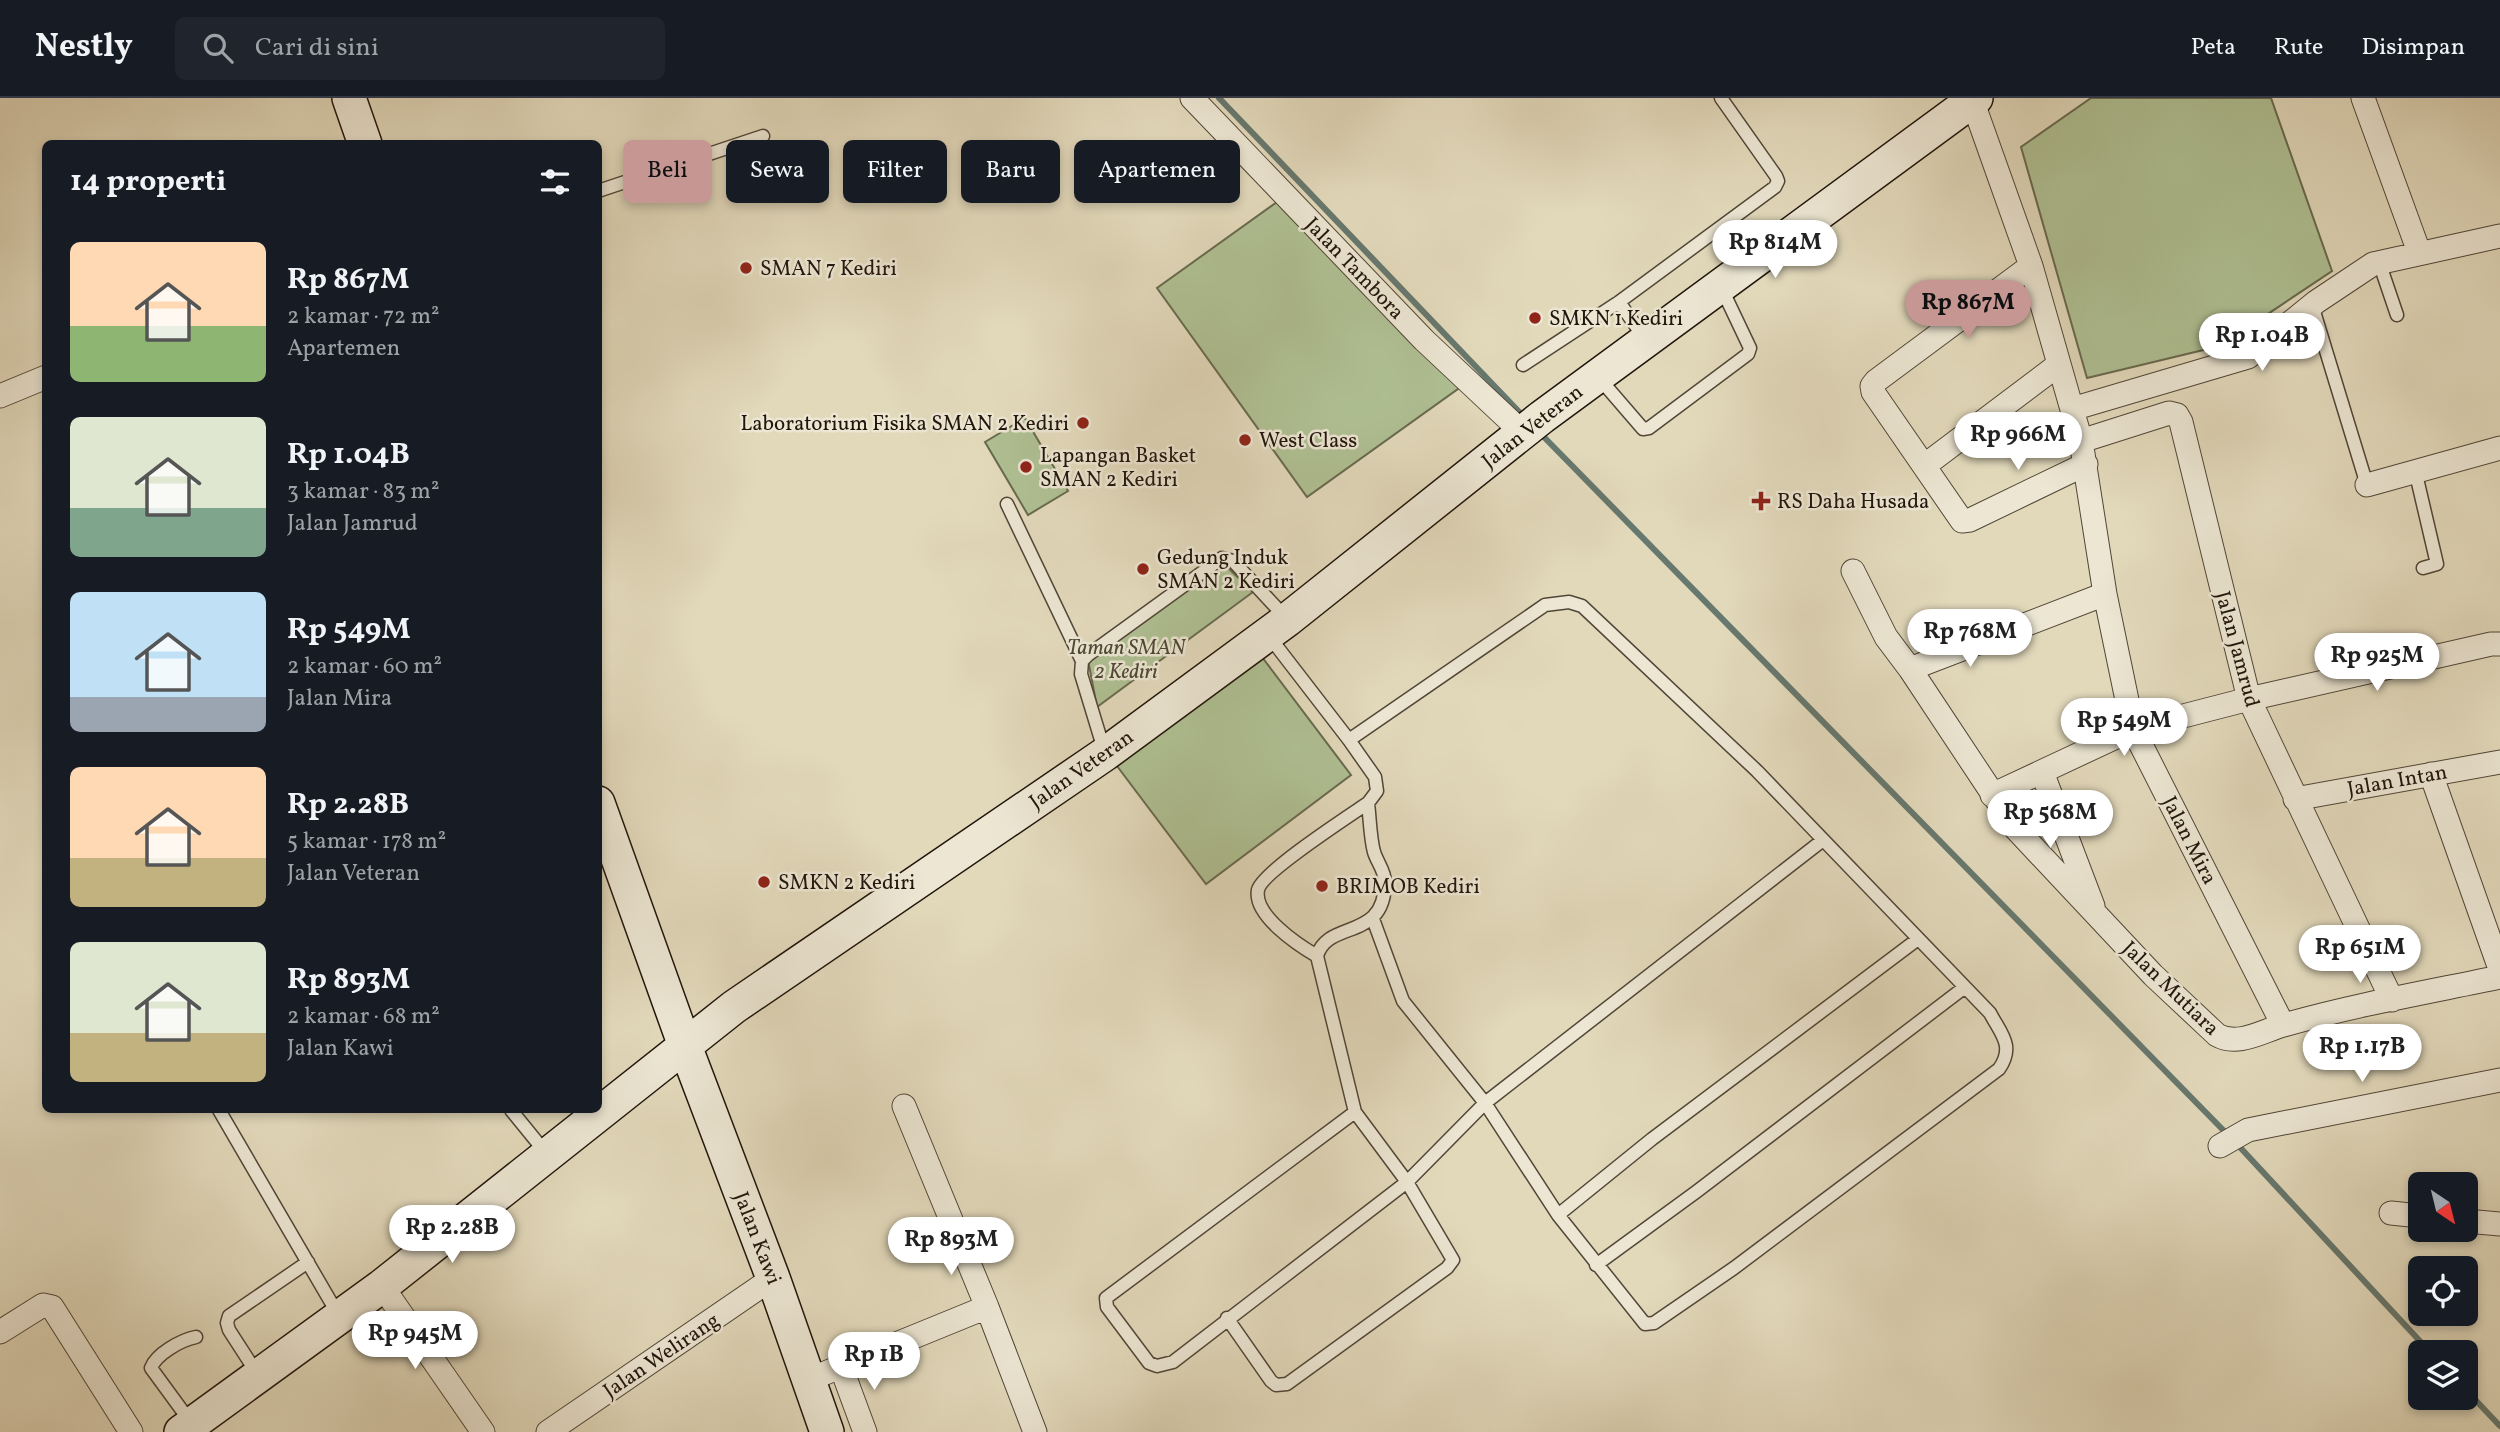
<!DOCTYPE html>
<html lang="id">
<meta charset="utf-8">
<style>
:root{--surface:#171b24;--page:#20242c;--text:#f1f3f6;--muted:#9ea1a6;--line:#363941;--accent:#c59692}
body{margin:0;font-family:Vollkorn,serif;background:var(--page);color:var(--text);height:100vh;display:flex;flex-direction:column;font-size:26px;white-space:nowrap}
*{box-sizing:border-box;margin:0}
p{font-size:23px;color:var(--muted)}
.icon{flex:none;width:38px;height:38px;fill:none;stroke:currentColor;stroke-width:2;stroke-linecap:round;stroke-linejoin:round}
.map{position:relative;flex:1;overflow:hidden}
.details{position:absolute;left:42px;top:42px;width:560px;height:973px;display:flex;flex-direction:column;background:var(--surface);border-radius:10px;box-shadow:0 4px 10px #0003}
.details>*{flex:none}
.top-card{position:absolute;left:623px;top:42px;width:665px;height:63px;display:flex;gap:14px}
.needle{width:46px;rotate:145deg}
.buttons{position:absolute;left:2408px;top:1074px;display:grid;gap:14px}
.buttons a{display:grid;place-items:center;width:70px;height:70px;border-radius:10px;background:var(--surface);box-shadow:0 4px 10px #0003;font-size:35px}
.price{position:absolute;translate:-50% -60px;padding:0 16px;border-radius:24px;background:#fff;color:#222;font-size:23px;line-height:46px;filter:drop-shadow(0 2px 4px #0008)}
.price::after{content:'';position:absolute;left:50%;top:42px;width:21px;height:16px;margin-left:-10px;background:inherit;clip-path:polygon(0 0,100% 0,50% 100%)}
.price.current{background:var(--accent);color:#111}
ul{padding:0;list-style:none}
li{display:flex;align-items:center;gap:21px;height:175px;padding:0 28px}
li span{display:grid;place-items:center;flex:none;width:196px;height:140px;border-radius:10px;color:#555}
li>.icon{margin-inline-start:auto}
span .icon{width:84px;height:84px;fill:#fffc;stroke-width:1}
li b{font-size:30px}
h2{display:flex;justify-content:space-between;align-items:center;height:84px;padding:0 28px;font-size:30px}
.tag{padding:0 24px;border-radius:10px;background:var(--surface);box-shadow:0 4px 10px #0003;font-size:24px;line-height:63px}
.tag.current{background:var(--accent);color:#111}
header{display:flex;align-items:center;gap:42px;box-sizing:border-box;height:98px;padding:0 35px;background:var(--surface);border-bottom:2px solid var(--line)}
header strong{font-size:33px}
nav{display:flex;gap:38px;margin-inline-start:auto;font-size:24px}
.search{width:490px;height:63px;background:var(--page);display:flex;align-items:center;gap:18px;box-sizing:border-box;padding:0 24px;border-radius:10px;color:var(--muted);font-size:26px}
.map>svg:first-child{display:block}
</style>
<header>
<strong>Nestly</strong>
<div class="search"><svg class="icon" aria-label="search" viewBox="0 0 24 24"><circle cx="10" cy="10" r="6"/><path d="M15 15l6 6"/></svg>Cari di sini</div>
<nav><a>Peta</a><a>Rute</a><a>Disimpan</a></nav>
</header>
<div class="map">
<svg width="2500" height="1334" viewBox="0 0 2500 1334">
<rect width="100%" height="100%" fill="#e2d9bb"/>
<filter id="stains"><feTurbulence type="fractalNoise" baseFrequency=".00286" numOctaves="4"/><feColorMatrix values="0 0 0 0 .2 0 0 0 0 .09 0 0 0 0 .02 0 0 0 .5 -.17"/></filter>
<radialGradient id="worn" r=".72"><stop offset=".6" stop-color="#630" stop-opacity="0"/><stop offset="1" stop-color="#630" stop-opacity=".3"/></radialGradient>
<path fill="#afc093" stroke="#686a4f" stroke-width="2" d="M2091,0H2271L2332,173L2220,248L2087,280L2021,49Z
M1281,101L1462,288L1307,399L1157,190Z
M1025,320L1068,393L1028,417L985,344Z
M1223,465L1253,494L1097,609L1088,562Z
M1262,559L1351,677L1206,786L1117,668Z"/>
<g fill="none" stroke-linecap="round" stroke-linejoin="round">
<path stroke="#67786e" stroke-width="6" d="M1219,0L1525,320
M1540,335L2228,1037
M2236,1045L2431,1255
M2466,1292L2500,1328"/>
<defs>
<path id="service" d="M598,93L763,38
M2379,164L2397,217
M1619,204L1645,241
M2312,207L2367,387
M1523,267L1619,204L1775,89L1778,83L1776,78L1721,0
M1599,280L1643,331L1649,330L1748,256L1750,250L1721,189
M2415,372L2437,466L2423,470
M1007,406L1082,563
M1268,537L1349,642L1375,679L1377,693L1368,705C1349,718 1261,775 1258,792C1253,817 1298,847 1317,858
M1349,642L1545,507L1569,504L1582,508L1757,673L1990,915C2001,936 2015,948 1999,971L1734,1170L1654,1225L1645,1226L1558,1117L1485,1005L1403,903L1373,821
M1105,655L1081,576L1082,563L1088,557L1222,460L1233,463L1286,520
M219,1012L339,1218
M511,1012L546,1055
M1355,1014L1106,1200L1107,1209L1149,1265L1157,1268L1173,1264L1407,1084L1485,1005L1823,742
M1558,1117L1652,1041L1918,841
M1596,1167L1696,1094L1965,889
M1227,1220L1271,1283L1276,1287L1287,1286L1447,1170L1453,1162L1407,1084L1355,1014L1317,858C1328,821 1385,844 1385,784C1385,773 1377,764 1374,754C1370,739 1370,721 1368,705
M258,1277L229,1232L227,1225L229,1218L308,1164
M192,1326L151,1270C156,1256 181,1242 196,1239"/>
<path id="minor" d="M1192,0L1424,242L1523,335
M2363,0L2419,154
M1972,2L2031,168L2081,343L2105,496L2133,631L2283,927
M2031,168L1876,283L1872,288L1873,294L1962,423L1970,422L2086,366
M0,298L46,279
M2072,311L2248,259L2316,204L2373,166L2500,138
M2081,343L2169,315L2177,317L2181,324L2249,601L2392,902
M1924,368L2058,267
M2367,387L2500,350
M1853,473L1886,539L1910,571
M2105,496L1910,571L2016,731L2153,877L2217,937C2238,949 2262,933 2284,927C2354,907 2428,894 2500,879
M2042,674L2093,808
M2431,676L2500,871
M1992,697L2133,631L2249,601L2491,546H2500
M2295,701L2500,664
M904,1008L987,1209L1035,1334
M2220,1048L2248,1032L2500,982
M2391,1115L2420,1118
M2466,1123L2500,1126
M382,1188L483,1334
M0,1234L43,1207L52,1209L131,1334
M841,1269L865,1334
M808,1282L987,1209
M548,1334L773,1180"/>
<path id="secondary" d="M349,0L365,46
M598,705L685,948L773,1180L827,1334
M181,1334L382,1188L734,909L1105,656L1287,522L1542,319L1976,0"/>
</defs>
<use href="#service" stroke="#514637" stroke-width="15"/>
<use href="#minor" stroke="#514637" stroke-width="25"/>
<use href="#secondary" stroke="#21150b" stroke-width="36"/>
<use href="#service" stroke="#ece6d3" stroke-width="12"/>
<use href="#minor" stroke="#ece6d3" stroke-width="23"/>
<use href="#secondary" stroke="#ece6d3" stroke-width="33"/>
</g>
<g fill="#8f2418" stroke="#ece6d3" stroke-width="2.5">
<circle cx="746" cy="170" r="7"/>
<circle cx="1535" cy="220" r="7"/>
<circle cx="1083" cy="325" r="7"/>
<circle cx="1245" cy="342" r="7"/>
<circle cx="1026" cy="369" r="7"/>
<path d="M1757.5 392.5h7v7h7v7h-7v7h-7v-7h-7v-7h7z"/>
<circle cx="1143" cy="471" r="7"/>
<circle cx="764" cy="784" r="7"/>
<circle cx="1322" cy="788" r="7"/>
</g>
<g text-anchor="middle" stroke-width="5" stroke-linejoin="round" paint-order="stroke">
<g font-size="21" fill="#21150b" stroke="#ece6d3" text-anchor="start">
<text x="760" y="177">SMAN 7 Kediri</text>
<text x="1549" y="227">SMKN 1 Kediri</text>
<text x="1069" y="332" text-anchor="end">Laboratorium Fisika SMAN 2 Kediri</text>
<text x="1259" y="349">West Class</text>
<text x="1040" y="364">Lapangan Basket<tspan x="1040" dy="24">SMAN 2 Kediri</tspan></text>
<text x="1777" y="410">RS Daha Husada</text>
<text x="1157" y="466">Gedung Induk<tspan x="1157" dy="24">SMAN 2 Kediri</tspan></text>
<text x="778" y="791">SMKN 2 Kediri</text>
<text x="1336" y="795">BRIMOB Kediri</text>
</g>
<g font-size="21" fill="#21150b" stroke="#ece6d3">
<text transform="translate(1355 170) rotate(46)" y="7">Jalan Tambora</text>
<text transform="translate(1532 328) rotate(-38)" y="7">Jalan Veteran</text>
<text transform="translate(2238 551) rotate(75)" y="7">Jalan Jamrud</text>
<text transform="translate(1081 671) rotate(-35)" y="7">Jalan Veteran</text>
<text transform="translate(2397 682) rotate(-10)" y="7">Jalan Intan</text>
<text transform="translate(2190 742) rotate(63)" y="7">Jalan Mira</text>
<text transform="translate(2171 890) rotate(44)" y="7">Jalan Mutiara</text>
<text transform="translate(758 1140) rotate(69)" y="7">Jalan Kawi</text>
<text transform="translate(661 1257) rotate(-34)" y="7">Jalan Welirang</text>
</g>
<g font-size="21" font-style="italic" fill="#4c4834" stroke="#ece6d3">
<text x="1126" y="556">Taman SMAN<tspan x="1126" dy="24">2 Kediri</tspan></text>
</g>
</g>
<rect width="100%" height="100%" filter="url(#stains)"/>
<rect width="100%" height="100%" fill="url(#worn)"/>
</svg>
<div class="buttons">
<a><svg class="needle" viewBox="-14 -14 28 28"><path d="M0-13l5 13h-10z" fill="#e53935"/><path d="M0 13l5-13h-10z" fill="#9ea1a6"/></svg></a>
<a><svg class="icon" aria-label="locate" viewBox="0 0 24 24"><circle cx="12" cy="12" r="6"/><path d="M12 2v4M12 18v4M2 12h4M18 12h4"/></svg></a>
<a><svg class="icon" aria-label="layers" viewBox="0 0 24 24"><path d="M12 4l9 5-9 5-9-5zM3 14l9 5 9-5"/></svg></a>
</div>
<b class="price" style="left:1775px;top:182px">Rp 814M</b>
<b class="price current" style="left:1968px;top:242px">Rp 867M</b>
<b class="price" style="left:2262px;top:275px">Rp 1.04B</b>
<b class="price" style="left:2018px;top:374px">Rp 966M</b>
<b class="price" style="left:1970px;top:571px">Rp 768M</b>
<b class="price" style="left:2377px;top:595px">Rp 925M</b>
<b class="price" style="left:2124px;top:660px">Rp 549M</b>
<b class="price" style="left:2050px;top:752px">Rp 568M</b>
<b class="price" style="left:2360px;top:887px">Rp 651M</b>
<b class="price" style="left:2362px;top:986px">Rp 1.17B</b>
<b class="price" style="left:452px;top:1167px">Rp 2.28B</b>
<b class="price" style="left:951px;top:1179px">Rp 893M</b>
<b class="price" style="left:415px;top:1273px">Rp 945M</b>
<b class="price" style="left:874px;top:1294px">Rp 1B</b>
<div class="top-card">
<a class="tag current">Beli</a>
<a class="tag">Sewa</a>
<a class="tag">Filter</a>
<a class="tag">Baru</a>
<a class="tag">Apartemen</a>
</div>
<section class="details">
<h2>14 properti<svg class="icon" aria-label="filters" viewBox="0 0 24 24"><path d="M4 7h16M4 17h16"/><circle cx="9" cy="7" r="2"/><circle cx="15" cy="17" r="2"/></svg></h2>
<ul>
<li><span style="background:linear-gradient(#ffd9b3 60%,#8fb573 0)"><svg class="icon" aria-label="home" viewBox="0 0 24 24"><path d="M3 11l9-7 9 7M6 9v11h12V9"/></svg></span><div><b>Rp 867M</b><p>2 kamar · 72 m²</p><p>Apartemen</p></div></li>
<li><span style="background:linear-gradient(#dfe7d0 65%,#7fa58c 0)"><svg class="icon" aria-label="home" viewBox="0 0 24 24"><path d="M3 11l9-7 9 7M6 9v11h12V9"/></svg></span><div><b>Rp 1.04B</b><p>3 kamar · 83 m²</p><p>Jalan Jamrud</p></div></li>
<li><span style="background:linear-gradient(#bfe0f5 75%,#9aa5b1 0)"><svg class="icon" aria-label="home" viewBox="0 0 24 24"><path d="M3 11l9-7 9 7M6 9v11h12V9"/></svg></span><div><b>Rp 549M</b><p>2 kamar · 60 m²</p><p>Jalan Mira</p></div></li>
<li><span style="background:linear-gradient(#ffd9b3 65%,#c2b280 0)"><svg class="icon" aria-label="home" viewBox="0 0 24 24"><path d="M3 11l9-7 9 7M6 9v11h12V9"/></svg></span><div><b>Rp 2.28B</b><p>5 kamar · 178 m²</p><p>Jalan Veteran</p></div></li>
<li><span style="background:linear-gradient(#dfe7d0 65%,#c2b280 0)"><svg class="icon" aria-label="home" viewBox="0 0 24 24"><path d="M3 11l9-7 9 7M6 9v11h12V9"/></svg></span><div><b>Rp 893M</b><p>2 kamar · 68 m²</p><p>Jalan Kawi</p></div></li>
</ul>
</section>
</div>
